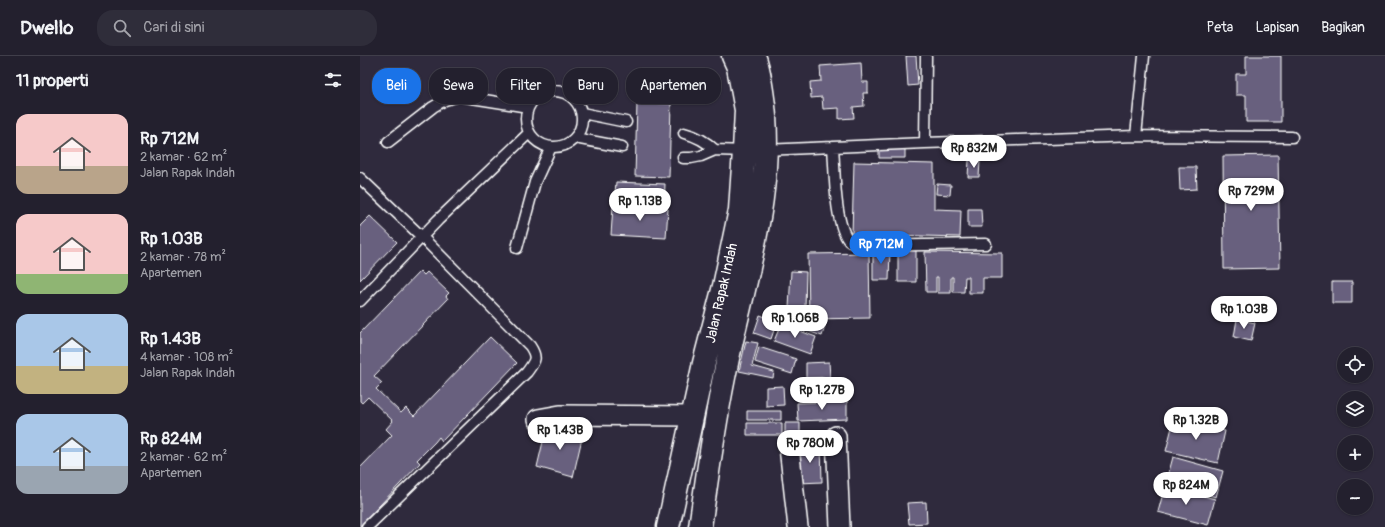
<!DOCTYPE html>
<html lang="id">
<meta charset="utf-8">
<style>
:root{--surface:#23202e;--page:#2f2d3a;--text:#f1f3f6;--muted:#a3a3aa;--line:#403e4a;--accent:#1a73e8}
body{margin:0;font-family:Pangolin,sans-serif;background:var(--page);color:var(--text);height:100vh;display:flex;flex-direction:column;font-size:15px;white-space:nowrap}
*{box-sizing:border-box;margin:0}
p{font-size:13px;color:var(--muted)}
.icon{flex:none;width:22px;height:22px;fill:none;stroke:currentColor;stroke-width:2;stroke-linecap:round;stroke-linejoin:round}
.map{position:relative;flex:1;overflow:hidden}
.sheet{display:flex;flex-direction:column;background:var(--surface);width:360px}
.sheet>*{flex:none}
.guide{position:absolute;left:12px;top:12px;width:380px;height:36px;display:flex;gap:8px}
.controls{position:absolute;left:977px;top:291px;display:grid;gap:8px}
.controls a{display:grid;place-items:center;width:36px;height:36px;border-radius:50%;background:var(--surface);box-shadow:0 1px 3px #0004,0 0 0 1px var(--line);font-size:20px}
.price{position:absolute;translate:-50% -34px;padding:0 9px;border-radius:14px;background:#fff;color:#222;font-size:13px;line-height:26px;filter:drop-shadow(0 1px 2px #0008)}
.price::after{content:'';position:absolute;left:50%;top:24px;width:12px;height:9px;margin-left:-6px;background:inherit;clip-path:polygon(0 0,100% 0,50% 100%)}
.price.on{background:var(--accent);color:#fff}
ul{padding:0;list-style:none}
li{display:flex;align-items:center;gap:12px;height:100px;padding:0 16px}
li span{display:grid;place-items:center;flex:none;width:112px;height:80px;border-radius:12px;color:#555}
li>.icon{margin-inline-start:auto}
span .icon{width:48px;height:48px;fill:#fffc;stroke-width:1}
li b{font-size:17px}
h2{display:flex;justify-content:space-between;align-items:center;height:48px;padding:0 16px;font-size:17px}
.pill{padding:0 14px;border-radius:16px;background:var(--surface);box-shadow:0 1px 3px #0004,0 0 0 1px var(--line);font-size:14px;line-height:36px}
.pill.on{background:var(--accent);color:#fff}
header{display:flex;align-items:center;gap:24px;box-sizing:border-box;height:56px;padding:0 20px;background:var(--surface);border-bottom:1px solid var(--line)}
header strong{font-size:19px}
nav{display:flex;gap:22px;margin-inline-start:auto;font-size:14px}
.search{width:280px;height:36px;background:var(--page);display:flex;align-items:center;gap:10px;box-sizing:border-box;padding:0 14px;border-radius:16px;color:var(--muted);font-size:15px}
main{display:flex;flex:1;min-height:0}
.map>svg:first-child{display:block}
</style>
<header>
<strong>Dwello</strong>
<div class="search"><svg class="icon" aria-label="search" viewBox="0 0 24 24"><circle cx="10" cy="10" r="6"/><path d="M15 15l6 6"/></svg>Cari di sini</div>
<nav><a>Peta</a><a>Lapisan</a><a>Bagikan</a></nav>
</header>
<main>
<section class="sheet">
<h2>11 properti<svg class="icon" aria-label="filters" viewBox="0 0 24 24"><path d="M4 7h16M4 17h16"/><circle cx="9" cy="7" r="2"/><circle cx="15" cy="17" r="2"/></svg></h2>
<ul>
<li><span style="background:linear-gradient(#f6c9c9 65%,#b9a48a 0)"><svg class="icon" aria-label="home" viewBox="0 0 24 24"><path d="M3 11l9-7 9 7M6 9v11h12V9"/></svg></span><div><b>Rp 712M</b><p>2 kamar · 62 m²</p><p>Jalan Rapak Indah</p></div></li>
<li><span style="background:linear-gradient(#f6c9c9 75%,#8fb573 0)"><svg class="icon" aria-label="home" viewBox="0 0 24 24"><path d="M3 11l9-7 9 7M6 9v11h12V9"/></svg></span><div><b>Rp 1.03B</b><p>2 kamar · 78 m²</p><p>Apartemen</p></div></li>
<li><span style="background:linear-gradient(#a9c7e8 65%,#c2b280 0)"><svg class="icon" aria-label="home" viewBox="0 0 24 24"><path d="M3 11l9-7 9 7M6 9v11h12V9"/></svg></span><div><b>Rp 1.43B</b><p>4 kamar · 108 m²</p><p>Jalan Rapak Indah</p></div></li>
<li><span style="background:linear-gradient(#a9c7e8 65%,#9aa5b1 0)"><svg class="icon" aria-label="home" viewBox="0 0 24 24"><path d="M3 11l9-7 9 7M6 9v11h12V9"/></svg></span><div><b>Rp 824M</b><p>2 kamar · 62 m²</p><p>Apartemen</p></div></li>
</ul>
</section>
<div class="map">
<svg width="1025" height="471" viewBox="0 0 1025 471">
<rect width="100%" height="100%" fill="#2f2a3d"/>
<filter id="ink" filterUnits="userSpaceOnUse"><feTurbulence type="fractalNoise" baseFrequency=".025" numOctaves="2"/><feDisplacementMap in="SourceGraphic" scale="8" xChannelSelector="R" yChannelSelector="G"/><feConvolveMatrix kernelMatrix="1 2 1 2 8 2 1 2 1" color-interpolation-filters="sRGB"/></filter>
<g filter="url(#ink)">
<path fill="#68607e" stroke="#fff" d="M546,0H556L558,29L548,30Z
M886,0H921V66H886V39H876V18H886Z
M501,7L502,26H508V37H503L504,50L493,51L494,62L479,63V52L463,53L462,41L451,42L450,26L461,25L460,10Z
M277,47L311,48L309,121L275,120Z
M519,91L545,92V102H519Z
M918,99L920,212L864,213L863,100Z
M609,104L620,105L619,121H608Z
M494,106L574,108V153L601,154L600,181L492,178Z
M819,111H836L837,133L820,134Z
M256,126L305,128L304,151L254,148Z
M577,128L591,129L590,139L576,138Z
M253,150L308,153L306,182L251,179Z
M608,153H621L622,171H608Z
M10,160L37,186L0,224V170Z
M538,193H556V226H538Z
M513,195H530L529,224H513Z
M565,196L642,197V222H623V237H609V221H605L604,236H593V221H591V237H578V221H576V236H566Z
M509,197L510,262L449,263L448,198Z
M60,215L64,219L67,216L89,237L86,240L88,243L14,320L22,327L16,333L41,357L46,352L54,360L130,281L157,307L82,385L79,381L75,386L57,404L60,407L0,470V412L32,379L26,373L33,365L8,341L2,347L0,345V277Z
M431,215L446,216L445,252H429Z
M972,226H992V247H972Z
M400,259L417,265L411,283L394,277Z
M438,261L465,270L462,280L434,270Z
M877,263L895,267L891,285L874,281Z
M421,268L456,281L450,298L414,285Z
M386,285L398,287L392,310L414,316L413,322L379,315Z
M399,291L436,303L432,318L395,306Z
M469,306L470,321L446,322V307Z
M423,330L424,349L406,350V331Z
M487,345V363L438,365L437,347Z
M387,355H421V364H387Z
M814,363L865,375L858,407L806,395Z
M387,367H422V379H387Z
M425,367H440V383H425Z
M187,369L223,378L213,421L177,411Z
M461,389L462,426L439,427L438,390Z
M813,401L863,415L856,441L806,427Z
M805,430L855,443L848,469L798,456Z
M566,446L567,467L549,468L547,447Z"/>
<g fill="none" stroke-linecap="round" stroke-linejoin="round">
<defs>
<path id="lane" d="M166 63a28 28 0 1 1 56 0a28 28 0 1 1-56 0Z
M222,57L266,66
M324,77C336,80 346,85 355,94
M776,80L784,0
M215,82L262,91
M28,86L73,51L85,44L99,40L168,51
M565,87L566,0
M473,91C475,115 474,167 489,185C492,188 498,189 503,190L626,188
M404,94L565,87L776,80L932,81
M323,102H331L341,100L355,94L386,95
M0,122L62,181L170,290C178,302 175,305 167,316L7,471
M157,192L175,126L191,91
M0,245L78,164L169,77"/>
<path id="street" d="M178,363L200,359L333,360
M476,380L480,471
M429,391L438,471"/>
<path id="secondary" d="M308,471L344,307L364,230L380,154L384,95L386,54L378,11L373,0
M340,471C348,416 355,361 367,307C386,218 417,127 402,35C400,23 399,11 394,0"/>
</defs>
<use href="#lane" stroke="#fff" stroke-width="13"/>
<use href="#street" stroke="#fff" stroke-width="22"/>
<use href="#secondary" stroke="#fff" stroke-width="25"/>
<use href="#lane" stroke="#2f2a3d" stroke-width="10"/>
<use href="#street" stroke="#2f2a3d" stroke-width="19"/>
<use href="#secondary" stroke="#2f2a3d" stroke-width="22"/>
</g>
</g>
<g text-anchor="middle" stroke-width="4" stroke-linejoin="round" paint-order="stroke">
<g font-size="14" fill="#fff" stroke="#2f2a3d">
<text transform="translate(361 237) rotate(-77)" y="5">Jalan Rapak Indah</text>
</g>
</g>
</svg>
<div class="controls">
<a><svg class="icon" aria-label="locate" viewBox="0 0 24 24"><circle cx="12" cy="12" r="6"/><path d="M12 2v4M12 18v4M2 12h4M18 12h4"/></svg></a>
<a><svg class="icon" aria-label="layers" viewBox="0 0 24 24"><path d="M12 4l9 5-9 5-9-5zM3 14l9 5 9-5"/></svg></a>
<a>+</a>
<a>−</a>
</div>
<b class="price" style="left:614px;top:113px">Rp 832M</b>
<b class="price" style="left:891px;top:156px">Rp 729M</b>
<b class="price" style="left:280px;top:166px">Rp 1.13B</b>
<b class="price on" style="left:521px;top:209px">Rp 712M</b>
<b class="price" style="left:884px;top:274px">Rp 1.03B</b>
<b class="price" style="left:435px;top:283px">Rp 1.06B</b>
<b class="price" style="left:462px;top:355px">Rp 1.27B</b>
<b class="price" style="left:836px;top:385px">Rp 1.32B</b>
<b class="price" style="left:200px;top:395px">Rp 1.43B</b>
<b class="price" style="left:450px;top:408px">Rp 780M</b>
<b class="price" style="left:826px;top:450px">Rp 824M</b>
<div class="guide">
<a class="pill on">Beli</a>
<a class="pill">Sewa</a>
<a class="pill">Filter</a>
<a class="pill">Baru</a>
<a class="pill">Apartemen</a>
</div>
</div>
</main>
